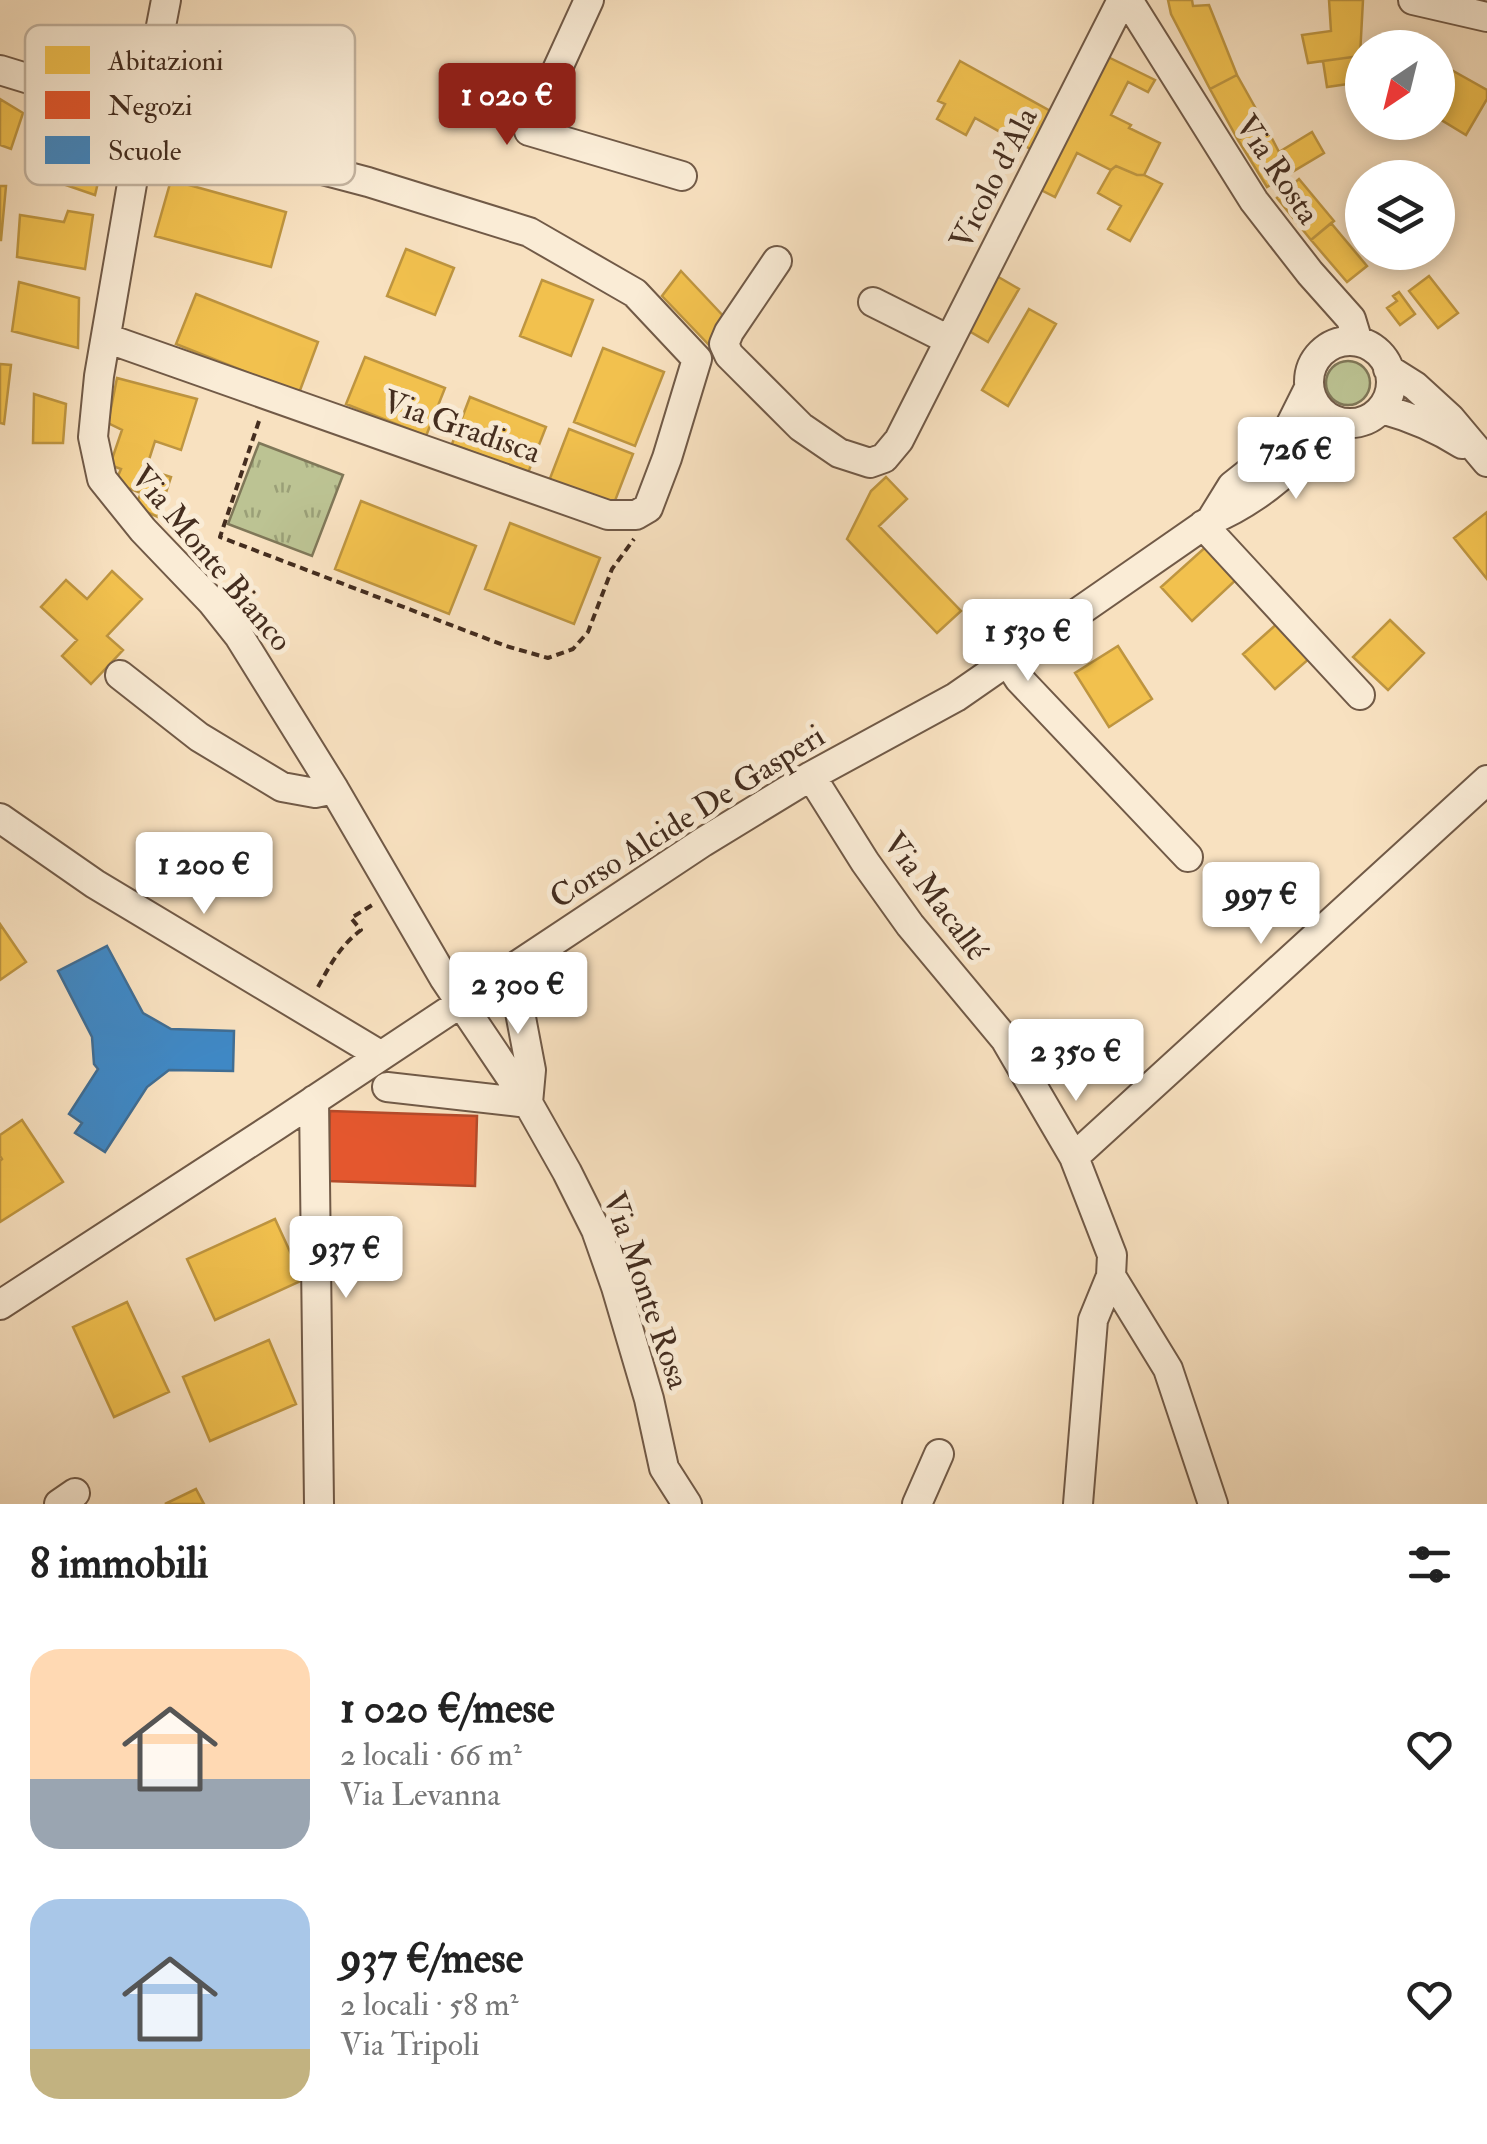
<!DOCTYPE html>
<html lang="it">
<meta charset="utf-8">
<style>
:root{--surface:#fff;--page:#f6f6f6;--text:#222;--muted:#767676;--accent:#8f2418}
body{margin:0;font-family:"IM FELL Double Pica",serif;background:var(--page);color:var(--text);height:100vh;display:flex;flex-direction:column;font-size:38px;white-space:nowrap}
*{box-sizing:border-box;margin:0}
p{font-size:32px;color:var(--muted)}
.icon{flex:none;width:55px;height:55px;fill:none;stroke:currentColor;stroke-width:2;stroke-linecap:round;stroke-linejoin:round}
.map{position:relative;height:1504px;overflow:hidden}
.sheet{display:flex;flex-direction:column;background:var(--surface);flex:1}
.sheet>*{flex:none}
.needle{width:65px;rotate:215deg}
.tools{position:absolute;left:1345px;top:30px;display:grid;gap:20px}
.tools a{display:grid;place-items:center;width:110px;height:110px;border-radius:50%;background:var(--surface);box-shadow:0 5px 15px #0003;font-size:50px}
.price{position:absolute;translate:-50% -85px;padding:0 22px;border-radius:10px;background:#fff;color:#222;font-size:32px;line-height:65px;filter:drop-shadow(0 2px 5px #0008)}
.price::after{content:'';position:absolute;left:50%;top:60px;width:30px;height:22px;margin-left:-15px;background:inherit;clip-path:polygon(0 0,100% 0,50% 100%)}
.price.on{background:var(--accent);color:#fff}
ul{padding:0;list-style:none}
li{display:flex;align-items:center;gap:30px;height:250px;padding:0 30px}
li span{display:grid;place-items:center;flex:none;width:280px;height:200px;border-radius:30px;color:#555}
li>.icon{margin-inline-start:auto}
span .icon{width:120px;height:120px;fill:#fffc;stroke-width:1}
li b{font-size:42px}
h2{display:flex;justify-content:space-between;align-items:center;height:120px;padding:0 30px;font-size:42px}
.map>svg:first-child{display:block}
</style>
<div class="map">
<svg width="1487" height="1504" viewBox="0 0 1487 1504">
<defs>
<pattern id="park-tufts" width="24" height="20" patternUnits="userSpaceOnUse" patternTransform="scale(2.5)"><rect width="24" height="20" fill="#bcc393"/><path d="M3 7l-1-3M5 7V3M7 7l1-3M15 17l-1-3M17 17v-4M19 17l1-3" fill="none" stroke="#9a9f77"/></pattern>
</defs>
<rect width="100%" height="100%" fill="#f8e1c0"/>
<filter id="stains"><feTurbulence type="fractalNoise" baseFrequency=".002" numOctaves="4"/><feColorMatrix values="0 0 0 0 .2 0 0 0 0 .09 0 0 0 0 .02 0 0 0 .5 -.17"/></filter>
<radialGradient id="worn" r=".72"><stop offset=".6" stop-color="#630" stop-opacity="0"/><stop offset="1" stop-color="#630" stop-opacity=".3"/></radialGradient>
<path fill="#bcc393" stroke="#807859" stroke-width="2.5" d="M1326 383a22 22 0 1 1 44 0a22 22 0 1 1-44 0Z"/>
<path fill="url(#park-tufts)" stroke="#807859" stroke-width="2.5" d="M259,443L343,475L312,556L228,524Z"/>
<path fill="#f2c14e" stroke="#be9540" stroke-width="2.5" d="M1168,0H1192L1193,6L1209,5L1237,75L1210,89L1171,14Z
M1329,0H1363L1360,56L1308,63L1302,35L1331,31Z
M1102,54L1155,80L1148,92L1128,82L1111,115L1131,125L1129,128L1160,143L1144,175H1137L1116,166L1111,170L1077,153L1055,197L1037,188Z
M1360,56L1362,82L1327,87L1323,61Z
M960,61L1054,113L1034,151L975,118L966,135L937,119L945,104L938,101Z
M1448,68L1487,90V99L1466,135L1438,118V86Z
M1237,75L1265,125L1238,140L1210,89Z
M0,99L23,113L11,149L0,145Z
M1265,125L1279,152L1312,132L1324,153L1267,187L1238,140Z
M62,131L107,144L95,195L51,180Z
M1116,166L1137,175H1144L1162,184L1130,241L1108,229L1121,206L1098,193L1111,170Z
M1299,179L1334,221L1311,240L1277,198Z
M171,180L286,212L271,267L155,236Z
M0,186H6L1,240H0Z
M68,211L93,215L85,269L17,257L20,215L64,222Z
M1331,223L1367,266L1347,282L1311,240Z
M406,249L454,268L435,315L387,296Z
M1400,252H1429L1409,266Z
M681,271L728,321L710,346L662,296Z
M995,275L1019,289L988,342L964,328Z
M1429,276L1458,313L1438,328L1409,291Z
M542,280L593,300L571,356L520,336Z
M19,282L79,298L78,348L12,331Z
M1399,292L1415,314L1400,325L1387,308L1397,301L1393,296Z
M196,294L318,342L299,393L176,344Z
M1029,309L1056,324L1008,406L982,390Z
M603,348L664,372L635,446L574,422Z
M365,357L445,388L426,436L346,404Z
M0,364L11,365L4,424L0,423Z
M117,378L197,399L181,450L155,441L146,469L171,477L158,517L135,507L141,493L115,483L121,469L110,465L122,430L108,423Z
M34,394L66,404L63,443H33Z
M470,397L546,427L528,473L452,444Z
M569,429L633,454L613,506L549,481Z
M886,477L907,499L879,526L961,611L937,633L847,539L871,491Z
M361,501L476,546L449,614L335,569Z
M1487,512V579L1454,538Z
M510,523L600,558L574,624L485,589Z
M1209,544L1239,577L1192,621L1161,587Z
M112,571L142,599L107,636L123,650L91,684L62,656L77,640L41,607L66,580L87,599Z
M1390,620L1424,653L1388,690L1353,657Z
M1279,622L1311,657L1275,689L1243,654Z
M1118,646L1152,699L1109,727L1075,673Z
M0,924L26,962L0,980Z
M22,1120L63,1182L0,1222V1161L2,1159L0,1156V1135Z
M275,1219L303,1280L215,1320L187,1259Z
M127,1302L169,1392L114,1417L73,1327Z
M269,1340L296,1404L210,1441L183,1377Z
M196,1489L204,1504H165Z"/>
<path fill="#e4572e" stroke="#b44a2a" stroke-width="2.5" d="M330,1111L477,1116L475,1186L328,1181Z"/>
<path fill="#3f88c5" stroke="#406d93" stroke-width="2.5" d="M107,946L143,1013L171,1029L234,1031L233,1071L169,1070L147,1087L105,1152L75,1133L82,1123L69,1114L98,1069L94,1064L92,1037L58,971Z"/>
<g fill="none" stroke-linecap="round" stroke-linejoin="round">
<defs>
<path id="minor" d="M166,0L144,114L99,376L93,437L102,479L143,530L212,602L239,636L334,789L444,978L528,1103L567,1172L596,1230L616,1287L649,1399L664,1468L687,1504
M589,0L529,131L682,176
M1128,0L1254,201L1310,273L1351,319L1358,342
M1413,0L1487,17
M0,70L144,114L277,158L368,182L529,232L635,293L697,359L667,458L648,508L636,515H608L106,338
M777,261L729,332L724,344L729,355L801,427L839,453L870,463L884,458L899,440L1122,0
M873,302L949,340
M1309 382a41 41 0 1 1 82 0a41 41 0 1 1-82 0Z
M1388,369L1415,386L1450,418L1487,462
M1382,409C1411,417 1437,428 1462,444
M1211,520L1232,486L1266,459L1283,440L1309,388
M1203,525L1360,695
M1008,662L1019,679L1188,857
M120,675L199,737L282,787L315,793L334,789
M811,776L865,862L910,925L1005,1039L1074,1157L1112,1255L1111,1276L1093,1320L1078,1504
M0,818L95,884L380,1055
M521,963L519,1007L531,1070L528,1103
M387,1087L528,1103
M314,1100L319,1504
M1074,1157L1487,780
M1111,1276L1168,1369L1213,1504
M0,1305L277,1125L703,842L811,776L956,697L1211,520C1263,499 1300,459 1341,423
M59,1504L75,1493
M917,1504L939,1454"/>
</defs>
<use href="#minor" stroke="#715a47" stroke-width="32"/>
<path stroke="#442d1f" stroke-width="4" stroke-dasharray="8 5" stroke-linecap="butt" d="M259,421L220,537L506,646L548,658L573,649L588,632L612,569L634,539
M318,987C330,965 340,946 361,930L351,918L374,904"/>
<use href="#minor" stroke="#faecd6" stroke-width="28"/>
</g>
<g text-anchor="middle" stroke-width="10" stroke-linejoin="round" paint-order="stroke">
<g font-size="32" fill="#442d1f" stroke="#faecd6">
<text transform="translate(1278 169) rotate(56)" y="11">Via Rosta</text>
<text transform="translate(993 178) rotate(-63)" y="11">Vicolo d'Ala</text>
<text transform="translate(462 426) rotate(19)" y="11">Via Gradisca</text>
<text transform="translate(212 558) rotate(50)" y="11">Via Monte Bianco</text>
<text transform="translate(687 816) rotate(-32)" y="11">Corso Alcide De Gasperi</text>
<text transform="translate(936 896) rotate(53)" y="11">Via Macallé</text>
<text transform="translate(647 1290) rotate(71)" y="11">Via Monte Rosa</text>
</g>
</g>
<rect x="25" y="25" width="330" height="160" rx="15" fill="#faecd6" stroke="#c3b39f" stroke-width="2.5"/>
<rect x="45" y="46" width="45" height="28" fill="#f2c14e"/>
<rect x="45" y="91" width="45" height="28" fill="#e4572e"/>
<rect x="45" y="136" width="45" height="28" fill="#3f88c5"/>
<g font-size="28" fill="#442d1f">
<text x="108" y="70">Abitazioni</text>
<text x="108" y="115">Negozi</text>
<text x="108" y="160">Scuole</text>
</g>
<rect width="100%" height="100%" filter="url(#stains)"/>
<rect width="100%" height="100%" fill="url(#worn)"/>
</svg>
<div class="tools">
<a><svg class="needle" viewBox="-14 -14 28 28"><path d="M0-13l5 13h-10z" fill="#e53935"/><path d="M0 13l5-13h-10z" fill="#767676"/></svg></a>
<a><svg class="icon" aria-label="layers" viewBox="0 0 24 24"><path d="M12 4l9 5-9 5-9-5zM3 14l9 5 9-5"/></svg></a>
</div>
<b class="price on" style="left:507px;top:148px">1 020 €</b>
<b class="price" style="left:1296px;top:502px">726 €</b>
<b class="price" style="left:1028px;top:684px">1 530 €</b>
<b class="price" style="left:204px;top:917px">1 200 €</b>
<b class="price" style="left:1261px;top:947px">997 €</b>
<b class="price" style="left:518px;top:1037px">2 300 €</b>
<b class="price" style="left:1076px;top:1104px">2 350 €</b>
<b class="price" style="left:346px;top:1301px">937 €</b>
</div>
<section class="sheet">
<h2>8 immobili<svg class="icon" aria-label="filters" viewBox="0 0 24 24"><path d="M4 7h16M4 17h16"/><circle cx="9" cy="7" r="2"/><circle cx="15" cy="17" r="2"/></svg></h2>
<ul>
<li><span style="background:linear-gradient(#ffd9b3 65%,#9aa5b1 0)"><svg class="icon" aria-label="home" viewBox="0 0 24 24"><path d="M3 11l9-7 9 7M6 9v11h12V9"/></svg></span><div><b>1 020 €/mese</b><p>2 locali · 66 m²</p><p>Via Levanna</p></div><svg class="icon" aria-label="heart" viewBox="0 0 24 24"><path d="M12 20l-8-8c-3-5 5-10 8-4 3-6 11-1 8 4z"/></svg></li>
<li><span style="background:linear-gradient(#a9c7e8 75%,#c2b280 0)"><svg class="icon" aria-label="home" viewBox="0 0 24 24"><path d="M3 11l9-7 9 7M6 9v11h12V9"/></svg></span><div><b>937 €/mese</b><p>2 locali · 58 m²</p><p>Via Tripoli</p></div><svg class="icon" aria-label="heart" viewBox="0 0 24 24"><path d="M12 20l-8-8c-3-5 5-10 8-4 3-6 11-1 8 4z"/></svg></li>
</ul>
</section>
